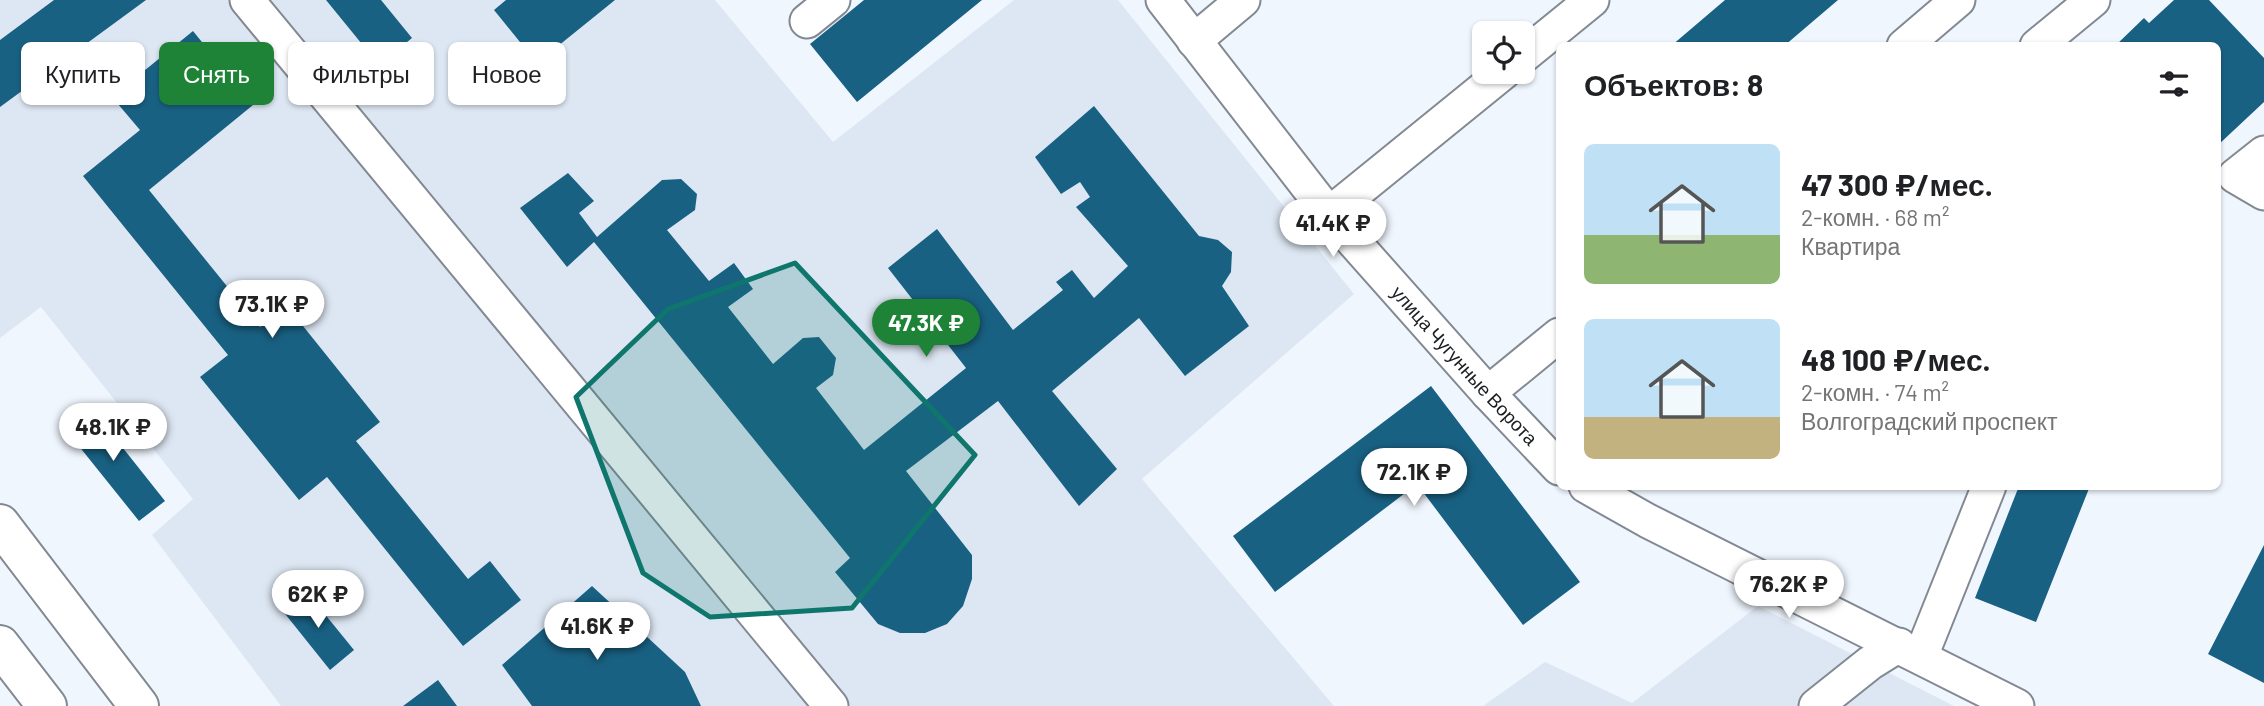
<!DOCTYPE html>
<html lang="ru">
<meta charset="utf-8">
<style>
:root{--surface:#fff;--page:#f6f6f6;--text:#202124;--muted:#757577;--accent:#1f8337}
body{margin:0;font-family:Barlow,sans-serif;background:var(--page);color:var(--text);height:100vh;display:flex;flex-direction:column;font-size:26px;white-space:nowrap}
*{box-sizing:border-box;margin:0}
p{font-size:23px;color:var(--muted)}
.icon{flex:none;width:38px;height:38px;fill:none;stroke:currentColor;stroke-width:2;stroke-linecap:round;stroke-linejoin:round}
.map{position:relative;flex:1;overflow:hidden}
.drawer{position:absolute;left:1556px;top:42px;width:665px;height:448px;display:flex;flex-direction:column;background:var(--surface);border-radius:10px;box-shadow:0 2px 5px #0004}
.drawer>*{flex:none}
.guide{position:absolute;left:21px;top:42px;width:665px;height:63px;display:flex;gap:14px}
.controls{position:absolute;left:1472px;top:21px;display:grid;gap:14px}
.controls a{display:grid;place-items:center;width:63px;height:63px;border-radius:10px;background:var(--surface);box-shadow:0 2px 5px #0004;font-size:35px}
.price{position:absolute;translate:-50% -60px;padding:0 16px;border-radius:24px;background:#fff;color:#222;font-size:23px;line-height:46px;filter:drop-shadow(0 2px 4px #0008)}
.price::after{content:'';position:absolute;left:50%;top:42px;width:21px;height:16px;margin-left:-10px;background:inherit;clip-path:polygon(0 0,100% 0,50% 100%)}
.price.current{background:var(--accent);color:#fff}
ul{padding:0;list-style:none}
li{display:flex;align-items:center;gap:21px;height:175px;padding:0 28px}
li span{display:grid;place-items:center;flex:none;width:196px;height:140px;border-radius:10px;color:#555}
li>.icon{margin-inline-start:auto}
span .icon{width:84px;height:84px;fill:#fffc;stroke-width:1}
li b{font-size:30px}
h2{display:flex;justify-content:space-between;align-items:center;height:84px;padding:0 28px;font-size:30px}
.chip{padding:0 24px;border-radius:10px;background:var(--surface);box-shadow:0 2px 5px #0004;font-size:24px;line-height:63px}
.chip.current{background:var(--accent);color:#fff}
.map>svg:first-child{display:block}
</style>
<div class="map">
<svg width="2264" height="706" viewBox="0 0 2264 706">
<rect width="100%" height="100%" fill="#f0f6fe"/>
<path fill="#dde7f3" d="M0,0H715L833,142L1014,0H1118L1354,294L1142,479L1334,706H281L152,535L193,499L41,307L0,338Z
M1758,606L1954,706H1483L1545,662L1632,703Z"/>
<path fill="#196183" d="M54,0H146L0,107V40Z
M326,0H381L412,38L379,65Z
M506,0H615L537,63L494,10Z
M864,0H982L857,102L810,44Z
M1725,0H1838L1784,46H1671Z
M2174,0H2209L2264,58V102L2217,146V46H2115L2144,18L2149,23Z
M193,31L253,105L149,190L260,327L287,306L380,422L356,441L468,579L490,561L521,600L463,646L327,477L299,500L200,377L228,355L83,176L140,130L112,97Z
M1094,106L1199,236L1218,240L1232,252L1231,272L1222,286L1249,326L1185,376L1139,318L1052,391L1117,469L1079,506L998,401L906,471L972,555V579L963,606L947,624L925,633H900L878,624L835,572L850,558L594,242L567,267L520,208L568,173L594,201L579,213L597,237L662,180L681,179L697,194L695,210L667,230L709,281L734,263L753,289L728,307L773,364L803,338L819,337L836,358L833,375L816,388L864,450L966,368L888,268L937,229L1013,330L1063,290L1056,282L1072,270L1094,298L1128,266L1076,207L1090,197L1080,182L1061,194L1035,157Z
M1431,386L1580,582L1523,625L1417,484L1275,592L1233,536Z
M88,404L165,501L139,521L62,425Z
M2019,486H2090L2036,622L1975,598Z
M2264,545V683L2208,654Z
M592,586L685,672L701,706H532L502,665Z
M306,591L354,650L330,670L282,610Z
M438,680L457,706H403Z"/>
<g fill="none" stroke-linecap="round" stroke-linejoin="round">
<defs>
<g id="minor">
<path d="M247,0L831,706"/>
<path id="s1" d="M1163,0L1329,214L1488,393L1559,468"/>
<path d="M807,21L833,0"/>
<path d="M1194,41L1243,0"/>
<path d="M1904,46L1958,0"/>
<path d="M2037,46L2093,0"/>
<path d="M1522,57L1592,0"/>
<path d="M2264,153L2235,176L2264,193"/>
<path d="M1329,214L1504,72"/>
<path d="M1488,393L1559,335"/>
<path d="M1586,486L1648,521L2017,706"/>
<path d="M1921,656L1989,486"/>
<path d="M1816,706L1870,663L1899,645"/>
</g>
<path id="major" d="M0,524L139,706
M0,645L47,706"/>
</defs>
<use href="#minor" stroke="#838992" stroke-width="37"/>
<use href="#major" stroke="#838992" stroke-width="42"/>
<use href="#minor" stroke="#fff" stroke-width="33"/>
<use href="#major" stroke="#fff" stroke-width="38"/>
</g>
<path fill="#0f766e" fill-opacity="0.2" stroke="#0f766e" stroke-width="5" stroke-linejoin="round" d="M795,263L975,455L852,608L710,617L643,573L576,397L668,309Z"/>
<g text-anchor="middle" stroke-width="7" stroke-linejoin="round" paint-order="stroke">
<g font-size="19" fill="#1b1e21" stroke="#f0f6fe">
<text dy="7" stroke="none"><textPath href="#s1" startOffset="474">улица Чугунные Ворота</textPath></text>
</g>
</g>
</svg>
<div class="controls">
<a><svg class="icon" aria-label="locate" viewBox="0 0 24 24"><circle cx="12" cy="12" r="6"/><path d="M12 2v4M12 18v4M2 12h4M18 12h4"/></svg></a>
</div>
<b class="price" style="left:1333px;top:259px">41.4K ₽</b>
<b class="price" style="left:272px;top:340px">73.1K ₽</b>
<b class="price current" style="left:926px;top:359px">47.3K ₽</b>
<b class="price" style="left:113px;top:463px">48.1K ₽</b>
<b class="price" style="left:1414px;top:508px">72.1K ₽</b>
<b class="price" style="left:1789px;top:620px">76.2K ₽</b>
<b class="price" style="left:318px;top:630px">62K ₽</b>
<b class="price" style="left:597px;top:662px">41.6K ₽</b>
<div class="guide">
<a class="chip">Купить</a>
<a class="chip current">Снять</a>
<a class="chip">Фильтры</a>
<a class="chip">Новое</a>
</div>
<section class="drawer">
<h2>Объектов: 8<svg class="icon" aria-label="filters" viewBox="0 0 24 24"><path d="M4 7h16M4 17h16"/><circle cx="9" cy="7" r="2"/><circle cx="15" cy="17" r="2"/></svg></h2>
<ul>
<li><span style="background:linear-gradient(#bfe0f5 65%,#8fb573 0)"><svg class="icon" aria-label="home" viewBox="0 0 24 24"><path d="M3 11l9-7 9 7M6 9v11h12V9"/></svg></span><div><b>47 300 ₽/мес.</b><p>2-комн. · 68 m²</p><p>Квартира</p></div></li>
<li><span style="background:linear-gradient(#bfe0f5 70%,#c2b280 0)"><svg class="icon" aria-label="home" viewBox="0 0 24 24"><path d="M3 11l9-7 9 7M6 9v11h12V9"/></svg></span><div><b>48 100 ₽/мес.</b><p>2-комн. · 74 m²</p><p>Волгоградский проспект</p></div></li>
</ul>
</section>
</div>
